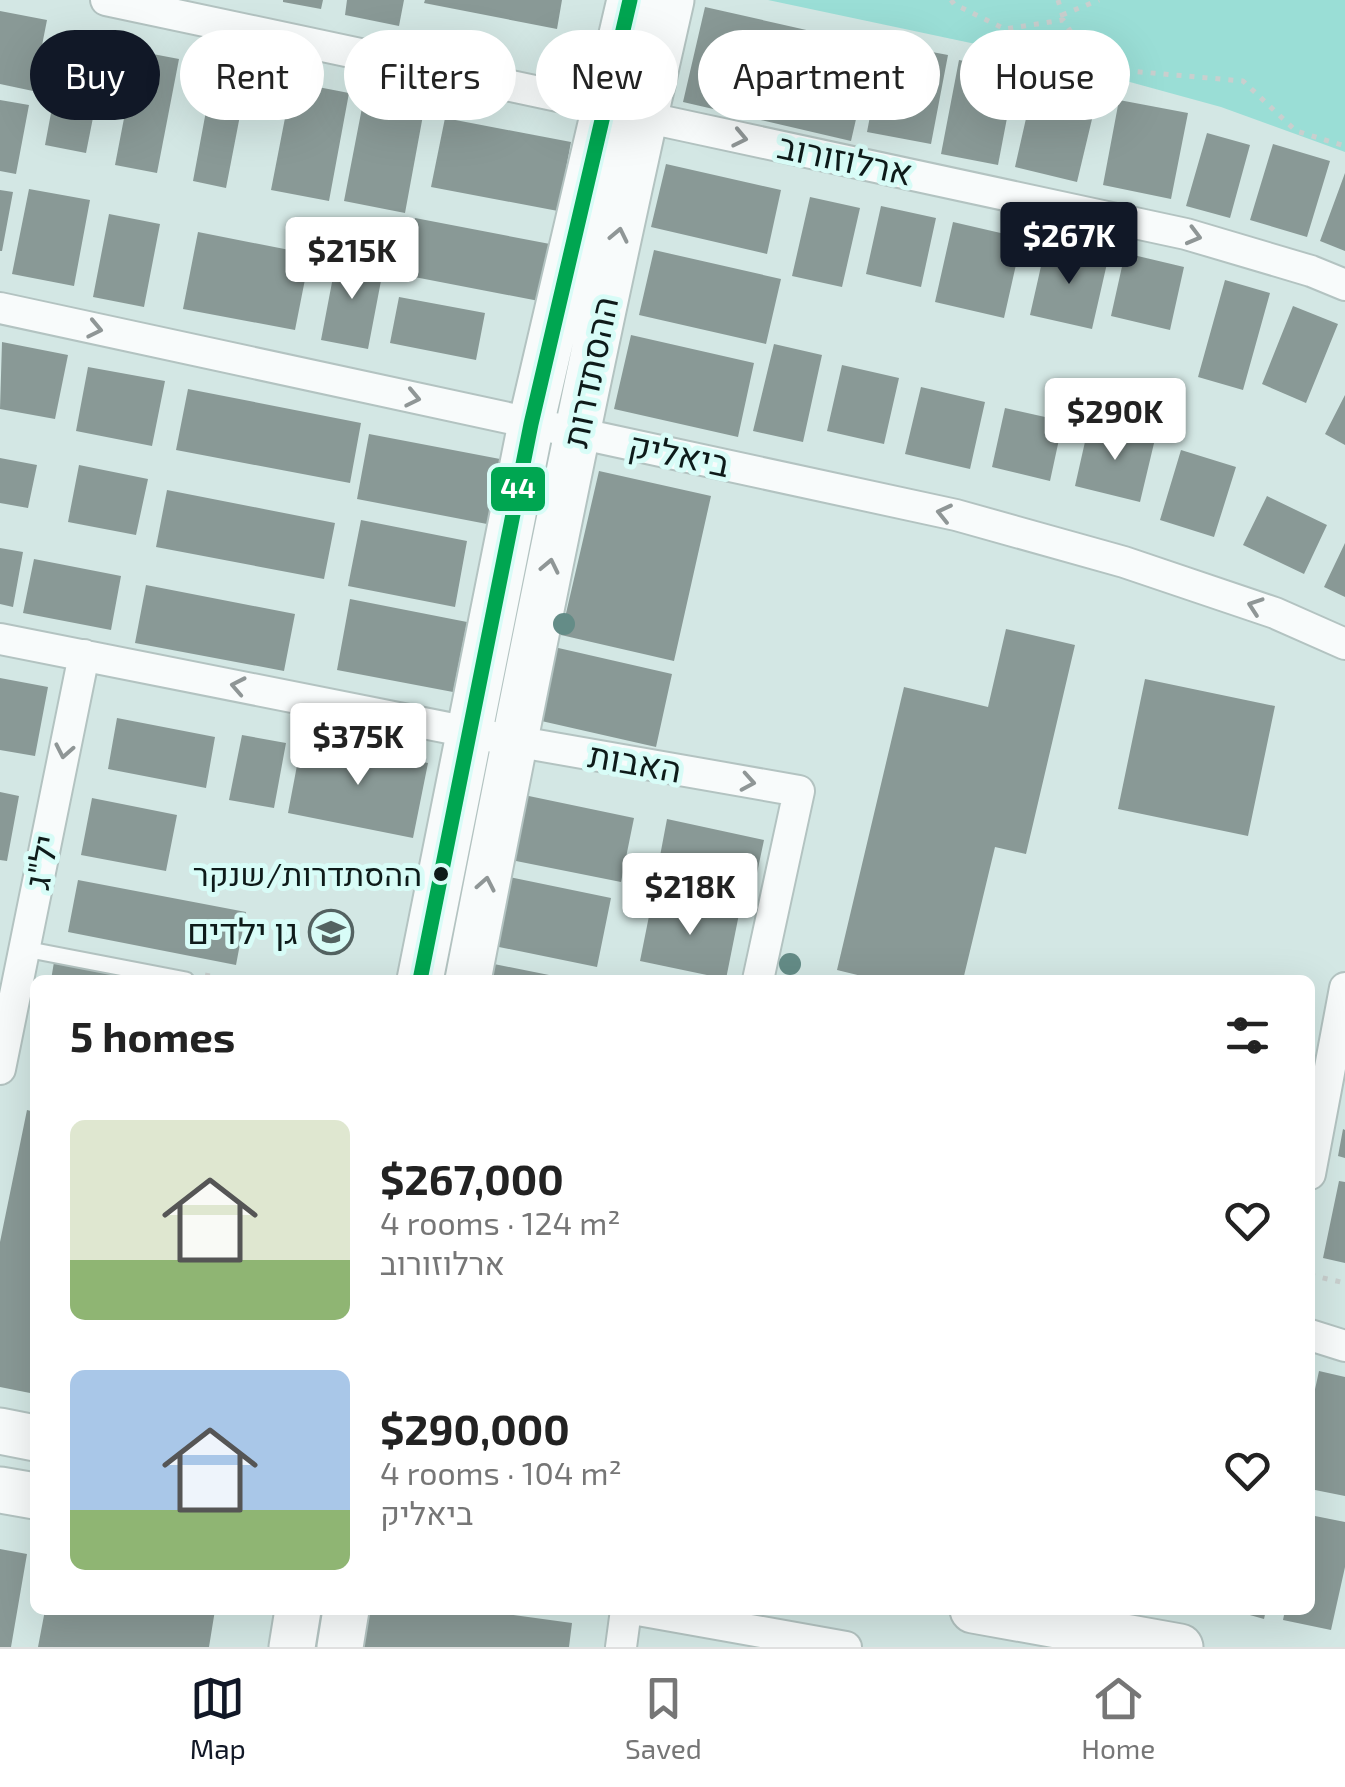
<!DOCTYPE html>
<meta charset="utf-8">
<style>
:root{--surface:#fff;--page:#f2f2f2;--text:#222;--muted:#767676;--line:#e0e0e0;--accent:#111827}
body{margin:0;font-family:"Exo 2",Heebo,sans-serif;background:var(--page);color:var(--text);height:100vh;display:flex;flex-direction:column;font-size:38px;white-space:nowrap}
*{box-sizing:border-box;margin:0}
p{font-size:32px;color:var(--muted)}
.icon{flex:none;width:55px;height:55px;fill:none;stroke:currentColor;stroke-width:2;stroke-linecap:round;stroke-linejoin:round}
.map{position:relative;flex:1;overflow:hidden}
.sheet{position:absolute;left:30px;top:975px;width:1285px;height:640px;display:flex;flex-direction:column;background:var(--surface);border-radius:15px;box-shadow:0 10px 40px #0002}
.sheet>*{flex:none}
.guide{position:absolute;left:30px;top:30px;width:1285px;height:90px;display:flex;gap:20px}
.price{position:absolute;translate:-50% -85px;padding:0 22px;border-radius:10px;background:#fff;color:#222;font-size:32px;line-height:65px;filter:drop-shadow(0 2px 5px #0008)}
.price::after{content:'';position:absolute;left:50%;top:60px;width:30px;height:22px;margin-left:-15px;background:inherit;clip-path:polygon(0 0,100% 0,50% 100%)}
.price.selected{background:var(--accent);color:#fff}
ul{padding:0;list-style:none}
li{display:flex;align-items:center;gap:30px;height:250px;padding:0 40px}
li span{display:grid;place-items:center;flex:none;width:280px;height:200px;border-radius:15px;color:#555}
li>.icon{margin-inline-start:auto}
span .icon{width:120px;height:120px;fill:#fffc;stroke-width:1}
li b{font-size:42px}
h2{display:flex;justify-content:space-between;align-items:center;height:120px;padding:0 40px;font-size:42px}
.tag{padding:0 35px;border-radius:45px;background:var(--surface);box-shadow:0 10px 40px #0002;font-size:35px;line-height:90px}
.tag.selected{background:var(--accent);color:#fff}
.menu{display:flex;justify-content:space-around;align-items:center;height:140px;border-top:2px solid var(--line);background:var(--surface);font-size:28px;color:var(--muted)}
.menu a{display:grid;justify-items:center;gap:5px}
.menu .selected{color:var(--accent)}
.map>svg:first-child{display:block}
</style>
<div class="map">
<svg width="1345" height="1647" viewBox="0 0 1345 1647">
<rect width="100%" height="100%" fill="#d3e7e4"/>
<path fill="#9aded6" d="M768,0H1345V152L1221,107L1046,59Z"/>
<path fill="#899996" d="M283,0H323L321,9L283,2Z
M347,0H404L399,26L345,15Z
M425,0H562L557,29L424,3Z
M705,7L873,45L851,141L683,102Z
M0,11L47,20L33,91L0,84Z
M66,33L108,42L86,153L45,145Z
M884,43L948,55L931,144L867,132Z
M137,51L179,59L157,173L115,165Z
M959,60L1016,71L998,165L941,154Z
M214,68L248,74L226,188L193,181Z
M1035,79L1098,94L1077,182L1015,167Z
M292,82L349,93L329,201L271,190Z
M366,87L426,99L405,213L344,201Z
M0,100L29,105L16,174L0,171Z
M1119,100L1188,113L1171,199L1103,185Z
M445,118L571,142L558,211L431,187Z
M1207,133L1250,145L1230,218L1186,206Z
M1273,144L1330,161L1307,237L1250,220Z
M666,164L781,190L767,254L651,227Z
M1345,173V251L1320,241Z
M29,189L90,200L74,286L12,274Z
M0,190L13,192L2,251H0Z
M810,197L860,208L842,287L792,276Z
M881,206L936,218L921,287L866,274Z
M109,214L160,224L144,307L93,297Z
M415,218L550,244L539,301L404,275Z
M953,222L1022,238L1004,318L935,302Z
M198,232L310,254L295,330L183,309Z
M1046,244L1108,259L1092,329L1030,315Z
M654,250L781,279L766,344L639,315Z
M1125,253L1184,267L1170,330L1111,316Z
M337,256L384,265L368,349L321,340Z
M1225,280L1270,293L1243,390L1198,377Z
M399,297L485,313L476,360L390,343Z
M1293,306L1338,324L1306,403L1262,384Z
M631,335L754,363L738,437L614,409Z
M2,342L68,355L55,419L0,409Z
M774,344L822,355L803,442L753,431Z
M842,365L899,378L884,444L827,431Z
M88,367L165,381L152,446L76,431Z
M921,387L985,402L970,469L905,454Z
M188,389L361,423L350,483L176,450Z
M1345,395V445L1325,434Z
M1005,408L1063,421L1050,481L992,467Z
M1089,424L1155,439L1140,502L1075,486Z
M369,434L500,459L487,524L357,499Z
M1181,450L1236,467L1214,537L1160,520Z
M0,458L37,465L28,508L0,503Z
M79,465L148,479L136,535L68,522Z
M599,471L711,496L674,661L561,635Z
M167,490L335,523L324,579L156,547Z
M1267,496L1327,525L1304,574L1243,545Z
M361,520L467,541L455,607L348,586Z
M1345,543V597L1324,587Z
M0,548L23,552L13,607L0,604Z
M34,559L121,576L111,630L23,613Z
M146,585L295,614L284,671L135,643Z
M350,599L467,622L453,692L337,670Z
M1006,629L1075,645L1026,854L995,847L963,980H878L837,970L904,687L988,707Z
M554,647L672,674L656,747L537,720Z
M0,678L48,687L35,756L0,750Z
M1145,679L1275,706L1248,836L1118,809Z
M117,718L215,737L206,788L108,769Z
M242,735L286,743L274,808L229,800Z
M302,739L428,763L413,838L288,813Z
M0,792L19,796L7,861L0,860Z
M524,795L634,818L621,882L511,860Z
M92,798L177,815L166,871L81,855Z
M667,819L764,840L753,892L657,872Z
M504,876L611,898L597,967L489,945Z
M78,880L246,912L236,965L68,932Z
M653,896L739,914L726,979L640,961Z
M54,962L137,978V980H51Z
M489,963L564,978V980H486Z
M27,1110L35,1112V1394L0,1387V1242Z
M1343,1129L1345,1130V1158L1338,1156Z
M1339,1181L1345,1182V1263L1323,1258Z
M1319,1371L1345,1377V1496L1310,1489V1412Z
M1310,1515L1345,1522V1567L1331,1630L1283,1620L1285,1610H1310Z
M0,1549L27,1554L11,1647H0Z
M45,1610H215L209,1647H38Z
M368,1610H476L572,1623L569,1647H363Z
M1232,1610H1266L1264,1619Z"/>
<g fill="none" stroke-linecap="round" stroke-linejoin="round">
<defs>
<path id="lane" d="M25,949L186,980"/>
<path id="street" d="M106,0L605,106L644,117L1186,234L1311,271L1345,285
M0,308L956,515L1124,562L1275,613L1345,644
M0,639L514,741L799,791L758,980
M0,1069L84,655
M1310,1174L1345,988
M1310,1335L1345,1346
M638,1610L846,1647
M621,1647L626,1610"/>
<path id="secondary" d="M420,980L531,424L630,0
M468,980C531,653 597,325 671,0
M0,1431L35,1438
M0,1490L35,1496
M973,1610L1180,1647
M292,1647L298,1610
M340,1647L346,1610"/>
</defs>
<use href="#lane" stroke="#b3c3c1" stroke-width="19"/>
<use href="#street" stroke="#b3c3c1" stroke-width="34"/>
<use href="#secondary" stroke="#b3c3c1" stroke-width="49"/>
<path stroke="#c9cfce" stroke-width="5" stroke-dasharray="5 8" stroke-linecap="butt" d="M951,0L954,4L1005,29L1063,20L1095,68L1243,81L1296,131L1345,146
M1058,0L1063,17
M1062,15L1099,0
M205,975L232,980
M1310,1275L1345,1283"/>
<use href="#lane" stroke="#f8fbfb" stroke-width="15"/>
<use href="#street" stroke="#f8fbfb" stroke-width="30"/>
<use href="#secondary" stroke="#f8fbfb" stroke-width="45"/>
<defs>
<path id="bus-1" d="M420,980L531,424L630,0"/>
</defs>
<use href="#bus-1" stroke="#d8fcf7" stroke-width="22"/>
<use href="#bus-1" stroke="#00a651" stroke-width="15"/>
</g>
<g fill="#648c87">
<circle cx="564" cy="624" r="11"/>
<circle cx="790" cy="964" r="11"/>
</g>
<defs><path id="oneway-chevron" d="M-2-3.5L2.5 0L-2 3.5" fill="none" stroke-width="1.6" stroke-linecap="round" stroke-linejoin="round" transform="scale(2.5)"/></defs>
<g stroke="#8f9696">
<use href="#oneway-chevron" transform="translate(740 138) rotate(12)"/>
<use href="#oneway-chevron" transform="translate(619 235) rotate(-78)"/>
<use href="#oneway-chevron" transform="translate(1194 236) rotate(15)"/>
<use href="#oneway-chevron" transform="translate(95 329) rotate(12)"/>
<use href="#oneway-chevron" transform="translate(413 398) rotate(12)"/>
<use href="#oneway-chevron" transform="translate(944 513) rotate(-167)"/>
<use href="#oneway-chevron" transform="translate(550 566) rotate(-78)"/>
<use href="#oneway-chevron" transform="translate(1255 606) rotate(-161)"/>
<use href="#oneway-chevron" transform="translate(238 686) rotate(-169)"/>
<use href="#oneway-chevron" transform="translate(64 751) rotate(101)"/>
<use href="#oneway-chevron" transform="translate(748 782) rotate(10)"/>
<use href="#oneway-chevron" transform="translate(486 884) rotate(-79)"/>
</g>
<defs>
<symbol id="school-ring" viewBox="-11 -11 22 22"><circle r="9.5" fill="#d8fcf7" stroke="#536261" stroke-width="1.5"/><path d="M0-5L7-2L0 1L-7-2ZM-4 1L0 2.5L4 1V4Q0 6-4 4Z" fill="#536261"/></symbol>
</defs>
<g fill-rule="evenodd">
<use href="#school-ring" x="306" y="907" width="50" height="50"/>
</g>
<circle fill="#0e1b1a" stroke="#d8fcf7" stroke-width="4" cx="441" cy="874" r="9"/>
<g text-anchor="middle" stroke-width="10" stroke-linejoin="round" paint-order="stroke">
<g font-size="32" fill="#0e1b1a" stroke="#d8fcf7" text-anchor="end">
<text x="422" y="886">ההסתדרות/שנקר</text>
</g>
<g font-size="35" fill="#0e1b1a" stroke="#d8fcf7">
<text transform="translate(845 160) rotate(12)" y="12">ארלוזורוב</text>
<text transform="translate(591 372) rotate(-78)" y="12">ההסתדרות</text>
<text transform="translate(679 455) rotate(12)" y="12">ביאליק</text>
<text transform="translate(635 763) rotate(10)" y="12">האבות</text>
<text transform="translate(42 862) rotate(-79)" y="12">יל"ג</text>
</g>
<g font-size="35" fill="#0e1b1a" stroke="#d8fcf7" text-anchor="end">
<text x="298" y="944">גן ילדים</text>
</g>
</g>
<rect stroke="#d8fcf7" stroke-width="4" x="489" y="465" width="58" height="48" rx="10" fill="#00a651"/>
<g font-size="28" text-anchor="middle" font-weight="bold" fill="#fff">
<text x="518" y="498">44</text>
</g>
</svg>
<b class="price selected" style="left:1069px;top:287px">$267K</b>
<b class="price" style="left:352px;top:302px">$215K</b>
<b class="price" style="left:1115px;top:463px">$290K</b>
<b class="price" style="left:358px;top:788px">$375K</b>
<b class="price" style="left:690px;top:938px">$218K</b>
<div class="guide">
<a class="tag selected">Buy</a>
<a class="tag">Rent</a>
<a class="tag">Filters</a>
<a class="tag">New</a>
<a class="tag">Apartment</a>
<a class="tag">House</a>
</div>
<section class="sheet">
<h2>5 homes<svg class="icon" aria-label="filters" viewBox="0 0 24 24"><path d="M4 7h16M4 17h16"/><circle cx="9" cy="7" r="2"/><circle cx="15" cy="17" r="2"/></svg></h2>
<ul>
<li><span style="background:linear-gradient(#dfe7d0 70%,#8fb573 0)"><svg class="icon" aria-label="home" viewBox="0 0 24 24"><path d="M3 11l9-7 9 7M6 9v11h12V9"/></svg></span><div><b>$267,000</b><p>4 rooms · 124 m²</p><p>ארלוזורוב</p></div><svg class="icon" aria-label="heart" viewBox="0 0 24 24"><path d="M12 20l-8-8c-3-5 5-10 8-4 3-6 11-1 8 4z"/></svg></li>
<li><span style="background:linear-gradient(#a9c7e8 70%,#8fb573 0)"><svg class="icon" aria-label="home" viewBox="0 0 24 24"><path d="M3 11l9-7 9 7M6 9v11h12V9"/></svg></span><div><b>$290,000</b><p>4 rooms · 104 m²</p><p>ביאליק</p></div><svg class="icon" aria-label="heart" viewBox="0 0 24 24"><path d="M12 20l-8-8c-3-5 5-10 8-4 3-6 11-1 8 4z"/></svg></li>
</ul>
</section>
</div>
<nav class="menu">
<a class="selected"><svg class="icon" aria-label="map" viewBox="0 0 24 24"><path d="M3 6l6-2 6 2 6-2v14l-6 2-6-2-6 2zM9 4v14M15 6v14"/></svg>Map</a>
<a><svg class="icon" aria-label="saved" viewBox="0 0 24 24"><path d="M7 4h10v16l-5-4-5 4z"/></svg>Saved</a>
<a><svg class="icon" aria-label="home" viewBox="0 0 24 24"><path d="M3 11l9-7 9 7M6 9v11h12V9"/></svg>Home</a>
</nav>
